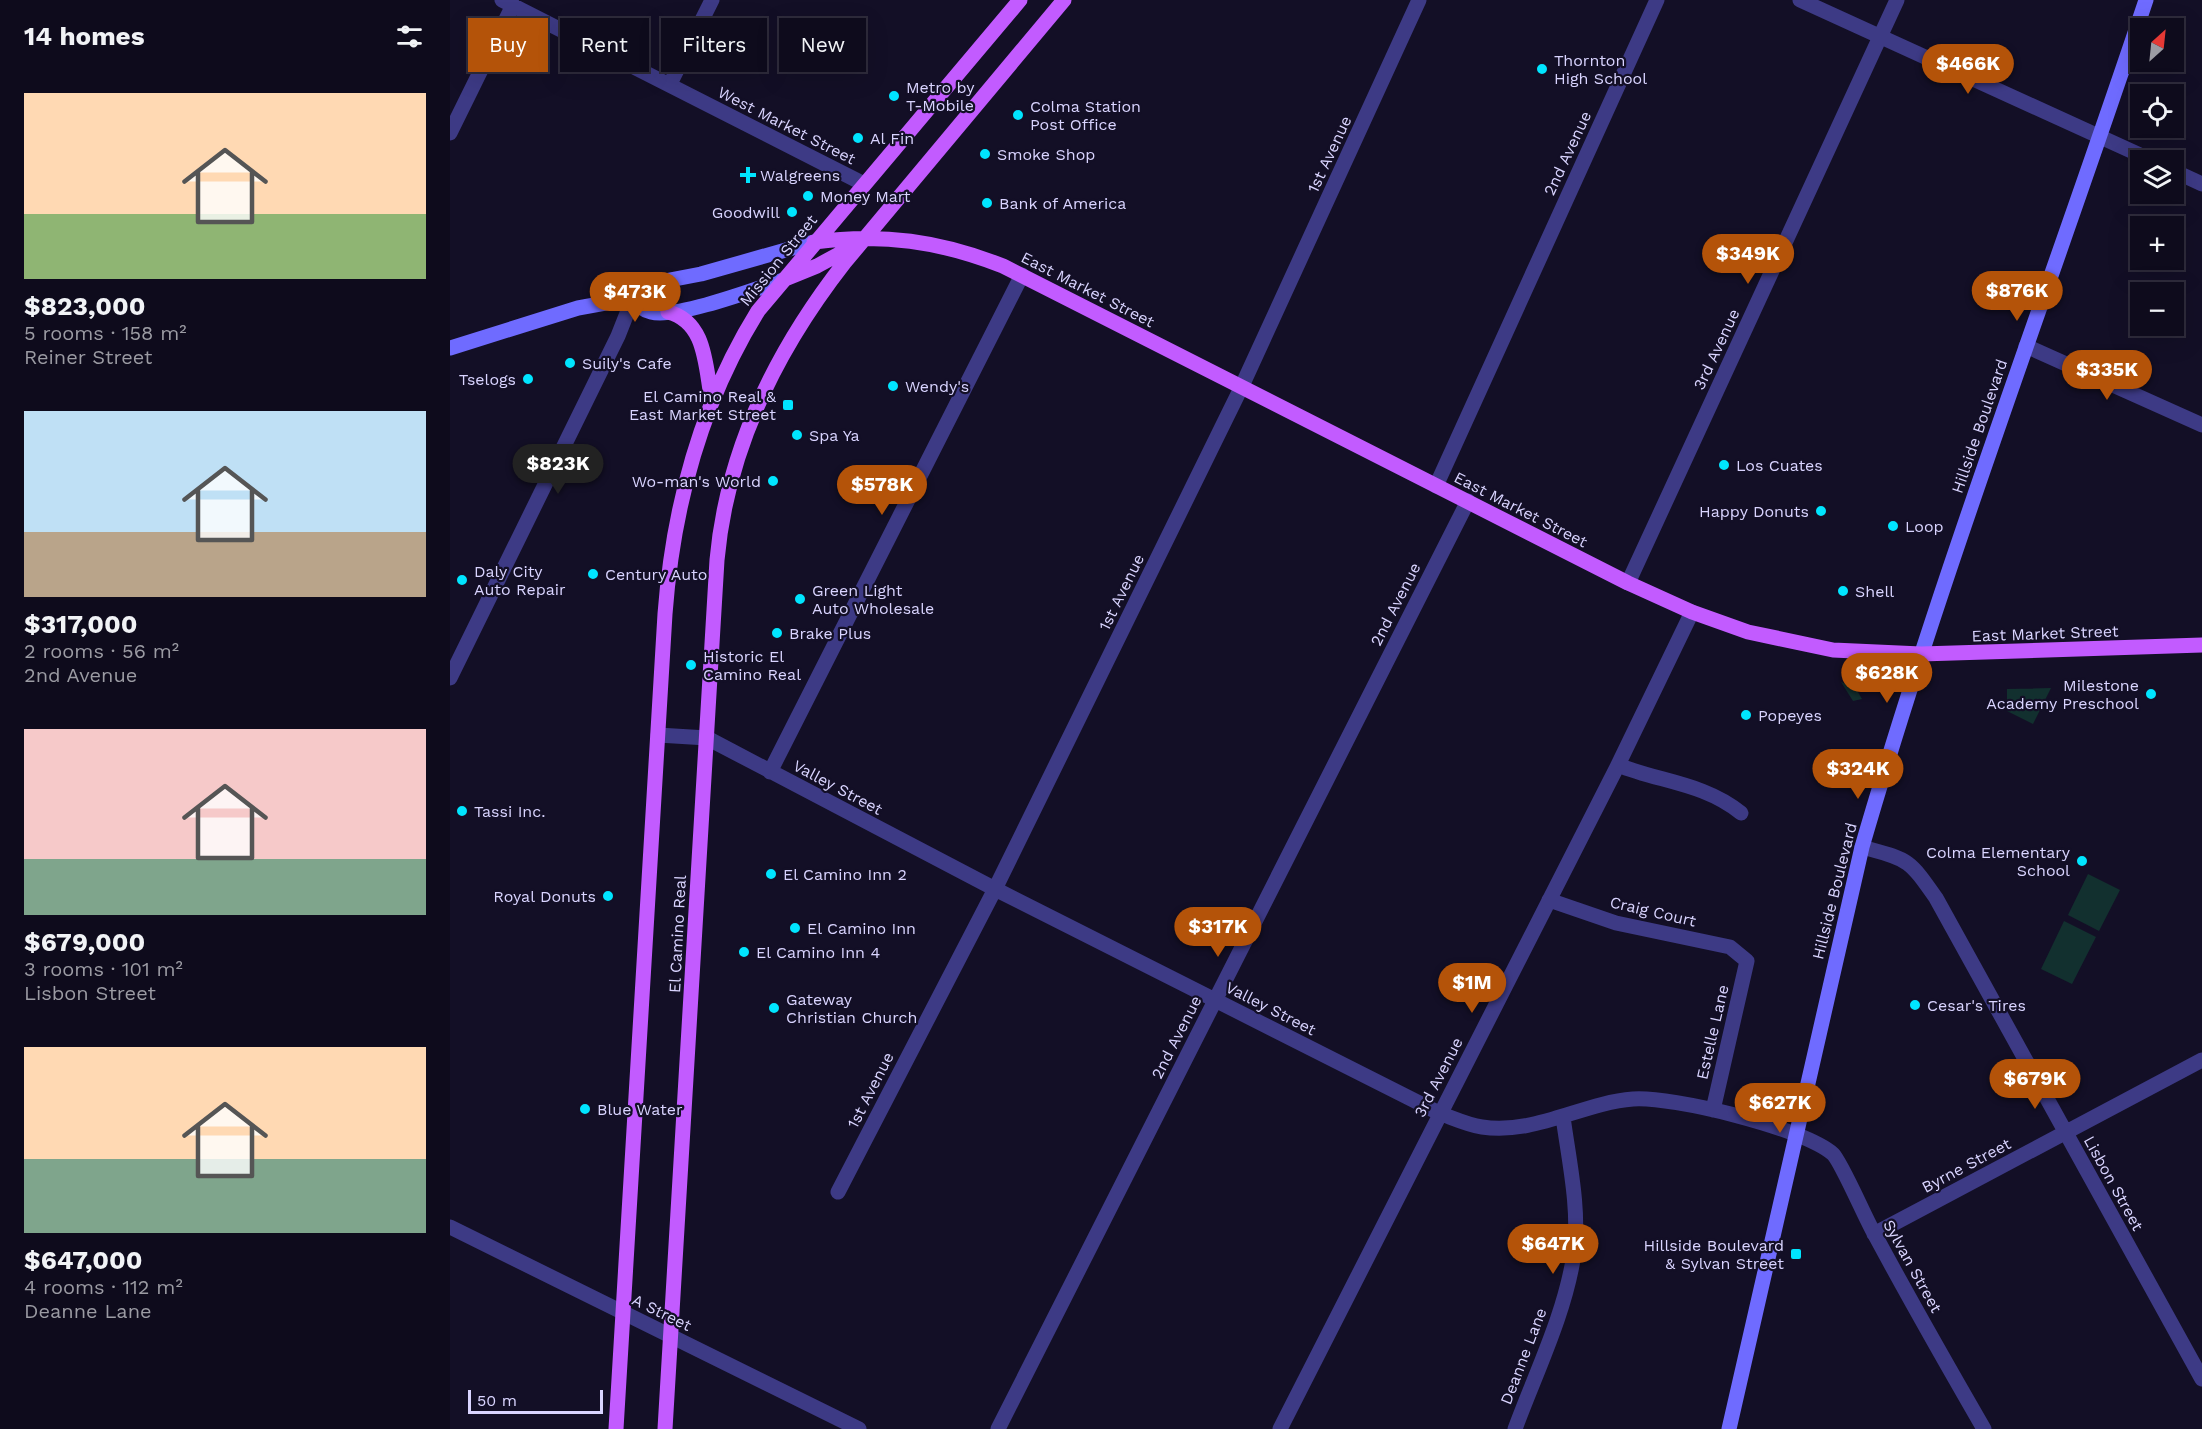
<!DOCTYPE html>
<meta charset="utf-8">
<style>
:root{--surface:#0e0b1c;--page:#171425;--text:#f1f3f6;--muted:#9b9ba3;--line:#2e2b3b;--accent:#b45309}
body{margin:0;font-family:"Work Sans",sans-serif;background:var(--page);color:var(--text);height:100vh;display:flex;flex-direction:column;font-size:22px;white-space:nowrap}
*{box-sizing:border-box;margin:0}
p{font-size:20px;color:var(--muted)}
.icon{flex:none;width:33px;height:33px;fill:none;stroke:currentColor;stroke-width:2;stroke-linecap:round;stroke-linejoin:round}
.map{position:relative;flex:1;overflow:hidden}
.panel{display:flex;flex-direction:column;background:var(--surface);width:450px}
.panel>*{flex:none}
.guide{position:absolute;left:18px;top:18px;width:570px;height:54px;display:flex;gap:12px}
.needle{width:39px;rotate:27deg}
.controls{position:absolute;left:1680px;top:18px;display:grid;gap:12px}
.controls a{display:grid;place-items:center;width:54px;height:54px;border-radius:0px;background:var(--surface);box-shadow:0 6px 24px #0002,0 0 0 2px var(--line);font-size:30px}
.scale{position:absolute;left:18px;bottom:15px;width:135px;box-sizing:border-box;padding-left:6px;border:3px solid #d9d4ff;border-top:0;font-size:16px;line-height:21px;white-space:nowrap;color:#d9d4ff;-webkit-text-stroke:4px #130f26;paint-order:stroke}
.price{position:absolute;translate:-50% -51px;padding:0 14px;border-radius:21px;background:var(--accent);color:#fff;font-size:20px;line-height:39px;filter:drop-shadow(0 2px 3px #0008)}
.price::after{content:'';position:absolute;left:50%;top:36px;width:18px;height:14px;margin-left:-9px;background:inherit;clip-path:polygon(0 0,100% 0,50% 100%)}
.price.current{background:#222;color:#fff}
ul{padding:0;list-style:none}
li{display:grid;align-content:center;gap:12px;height:318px;padding:0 24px}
li span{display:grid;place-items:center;height:186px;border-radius:0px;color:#555}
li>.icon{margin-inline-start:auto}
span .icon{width:108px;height:108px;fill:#fffc;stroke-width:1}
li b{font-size:26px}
h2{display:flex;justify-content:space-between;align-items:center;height:72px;padding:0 24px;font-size:26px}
.tag{padding:0 21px;border-radius:0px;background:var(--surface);box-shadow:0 6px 24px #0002,0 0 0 2px var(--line);font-size:21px;line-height:54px}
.tag.current{background:var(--accent);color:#fff}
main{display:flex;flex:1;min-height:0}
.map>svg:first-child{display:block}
</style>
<main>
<section class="panel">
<h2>14 homes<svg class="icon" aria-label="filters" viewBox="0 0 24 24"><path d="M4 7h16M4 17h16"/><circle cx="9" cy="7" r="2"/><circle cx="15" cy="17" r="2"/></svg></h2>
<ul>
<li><span style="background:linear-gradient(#ffd9b3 65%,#8fb573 0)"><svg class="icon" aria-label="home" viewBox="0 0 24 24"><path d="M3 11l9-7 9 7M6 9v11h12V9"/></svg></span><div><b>$823,000</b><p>5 rooms · 158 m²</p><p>Reiner Street</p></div></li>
<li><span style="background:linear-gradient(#bfe0f5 65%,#b9a48a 0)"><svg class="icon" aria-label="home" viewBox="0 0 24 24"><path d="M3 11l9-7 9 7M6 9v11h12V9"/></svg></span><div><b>$317,000</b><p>2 rooms · 56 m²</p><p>2nd Avenue</p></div></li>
<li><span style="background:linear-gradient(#f6c9c9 70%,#7fa58c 0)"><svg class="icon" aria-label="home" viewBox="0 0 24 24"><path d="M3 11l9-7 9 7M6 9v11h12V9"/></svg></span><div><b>$679,000</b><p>3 rooms · 101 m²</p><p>Lisbon Street</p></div></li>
<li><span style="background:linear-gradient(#ffd9b3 60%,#7fa58c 0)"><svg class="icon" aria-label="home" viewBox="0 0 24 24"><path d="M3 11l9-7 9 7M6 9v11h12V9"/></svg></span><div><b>$647,000</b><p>4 rooms · 112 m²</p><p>Deanne Lane</p></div></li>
</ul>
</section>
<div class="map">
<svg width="1752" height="1429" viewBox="0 0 1752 1429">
<rect width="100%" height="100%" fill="#130f26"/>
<path fill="#12302f" d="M1391,682L1405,687L1412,699L1403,701Z
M1601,688L1583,724L1557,711V689Z
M1638,874L1670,890L1649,931L1618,915Z
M1614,921L1646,937L1622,984L1591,969Z"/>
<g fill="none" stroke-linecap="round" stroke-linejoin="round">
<path stroke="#3d3a85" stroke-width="15" d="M52,0L414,184
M1350,0L1701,160
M220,84L262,0
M0,133L63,5
M1724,171L1752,184
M1576,346L1752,425
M986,486L1207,0
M1178,583L1447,0
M0,678L168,336L183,298
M208,735L257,738L545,889L989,1113C1003,1118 1018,1125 1032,1127C1085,1135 1132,1103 1183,1099C1222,1096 1354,1128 1383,1154C1392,1163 1416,1220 1425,1235C1460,1300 1497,1365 1534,1429
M1168,765C1210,782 1254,783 1291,813
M320,772L572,275
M1412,847C1459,860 1458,858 1486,898L1752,1379
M1099,900L1166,923L1280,947L1297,961L1263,1110
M388,1192L545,889L791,388L969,0
M0,1227L409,1429
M1424,1234L1752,1060
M548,1429L1018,501
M830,1429L1168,765L1242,612
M1065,1429C1086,1372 1115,1314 1124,1254C1130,1209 1119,1161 1113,1117"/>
<path stroke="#6f6bff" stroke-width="15" d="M183,298C187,305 193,310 201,312C226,319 306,289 333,280
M0,348L128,308L183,298L204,283L251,274L364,242
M1279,1429L1412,847C1495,561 1602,282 1696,0"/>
<path stroke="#c25bff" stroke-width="15" d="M364,242C433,233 489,241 553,266L1178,583L1242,612L1298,632L1383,650L1471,654L1752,645
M335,279L367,266L402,247
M218,312C257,322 255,367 262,401
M166,1429L215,614C223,507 251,403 308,311L570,0
M215,1429L267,560C277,449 327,349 395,262L614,0"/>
</g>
<g fill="#00e5ff" stroke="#130f26" stroke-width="2">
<circle cx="1092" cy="69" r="6"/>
<circle cx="444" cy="96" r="6"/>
<circle cx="568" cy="115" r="6"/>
<circle cx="408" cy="138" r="6"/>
<circle cx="535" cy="154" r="6"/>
<path d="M295 166h6v6h6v6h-6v6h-6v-6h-6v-6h6z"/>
<circle cx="358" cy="196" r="6"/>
<circle cx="537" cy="203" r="6"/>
<circle cx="342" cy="212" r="6"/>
<circle cx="120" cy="363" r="6"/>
<circle cx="78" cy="379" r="6"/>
<circle cx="443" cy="386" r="6"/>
<rect x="332" y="399" width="12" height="12" rx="3"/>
<circle cx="347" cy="435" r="6"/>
<circle cx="1274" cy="465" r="6"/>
<circle cx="323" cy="481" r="6"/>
<circle cx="1371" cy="511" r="6"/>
<circle cx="1443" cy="526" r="6"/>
<circle cx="143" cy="574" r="6"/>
<circle cx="12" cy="580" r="6"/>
<circle cx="1393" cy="591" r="6"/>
<circle cx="350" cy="599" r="6"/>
<circle cx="327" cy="633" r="6"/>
<circle cx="241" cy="665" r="6"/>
<circle cx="1701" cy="694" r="6"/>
<circle cx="1296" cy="715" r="6"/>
<circle cx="12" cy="811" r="6"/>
<circle cx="1632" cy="861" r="6"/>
<circle cx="321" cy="874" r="6"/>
<circle cx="158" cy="896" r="6"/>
<circle cx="345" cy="928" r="6"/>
<circle cx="294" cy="952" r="6"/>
<circle cx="1465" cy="1005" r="6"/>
<circle cx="324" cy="1008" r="6"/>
<circle cx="135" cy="1109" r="6"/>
<rect x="1340" y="1248" width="12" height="12" rx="3"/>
</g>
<g text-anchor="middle" stroke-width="4.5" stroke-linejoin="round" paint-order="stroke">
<g font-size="16" fill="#d9d4ff" stroke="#130f26" text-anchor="start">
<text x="1104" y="66">Thornton<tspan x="1104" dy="18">High School</tspan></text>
<text x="456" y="93">Metro by<tspan x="456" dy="18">T-Mobile</tspan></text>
<text x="580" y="112">Colma Station<tspan x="580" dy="18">Post Office</tspan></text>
<text x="420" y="144">Al Fin</text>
<text x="547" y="160">Smoke Shop</text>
<text x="310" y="181">Walgreens</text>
<text x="370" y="202">Money Mart</text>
<text x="549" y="209">Bank of America</text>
<text x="330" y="218" text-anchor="end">Goodwill</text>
<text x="132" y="369">Suily's Cafe</text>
<text x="66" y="385" text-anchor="end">Tselogs</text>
<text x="455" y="392">Wendy's</text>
<text x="326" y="402" text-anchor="end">El Camino Real &amp;<tspan x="326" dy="18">East Market Street</tspan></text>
<text x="359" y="441">Spa Ya</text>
<text x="1286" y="471">Los Cuates</text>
<text x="311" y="487" text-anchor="end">Wo-man's World</text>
<text x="1359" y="517" text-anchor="end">Happy Donuts</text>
<text x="1455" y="532">Loop</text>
<text x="24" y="577">Daly City<tspan x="24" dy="18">Auto Repair</tspan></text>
<text x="155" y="580">Century Auto</text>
<text x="362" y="596">Green Light<tspan x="362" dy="18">Auto Wholesale</tspan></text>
<text x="1405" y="597">Shell</text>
<text x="339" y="639">Brake Plus</text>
<text x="253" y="662">Historic El<tspan x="253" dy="18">Camino Real</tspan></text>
<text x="1689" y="691" text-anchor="end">Milestone<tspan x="1689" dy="18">Academy Preschool</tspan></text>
<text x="1308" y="721">Popeyes</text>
<text x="24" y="817">Tassi Inc.</text>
<text x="1620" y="858" text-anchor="end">Colma Elementary<tspan x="1620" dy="18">School</tspan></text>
<text x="333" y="880">El Camino Inn 2</text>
<text x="146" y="902" text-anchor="end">Royal Donuts</text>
<text x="357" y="934">El Camino Inn</text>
<text x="306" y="958">El Camino Inn 4</text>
<text x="336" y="1005">Gateway<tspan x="336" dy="18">Christian Church</tspan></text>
<text x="1477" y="1011">Cesar's Tires</text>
<text x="147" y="1115">Blue Water</text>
<text x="1334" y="1251" text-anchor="end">Hillside Boulevard<tspan x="1334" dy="18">&amp; Sylvan Street</tspan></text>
</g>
<g font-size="16" fill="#d9d4ff" stroke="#130f26">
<text transform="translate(337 125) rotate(27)" y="6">West Market Street</text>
<text transform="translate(1117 153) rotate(-65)" y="6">2nd Avenue</text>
<text transform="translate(879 154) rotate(-65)" y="6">1st Avenue</text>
<text transform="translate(328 260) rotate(-51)" y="6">Mission Street</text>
<text transform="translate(638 289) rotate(27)" y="6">East Market Street</text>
<text transform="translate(1266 349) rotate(-65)" y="6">3rd Avenue</text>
<text transform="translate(1529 426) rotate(-71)" y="6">Hillside Boulevard</text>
<text transform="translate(1071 509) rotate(27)" y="6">East Market Street</text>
<text transform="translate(671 592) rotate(-64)" y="6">1st Avenue</text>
<text transform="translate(945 604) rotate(-63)" y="6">2nd Avenue</text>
<text transform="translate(1595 633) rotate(-2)" y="6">East Market Street</text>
<text transform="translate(388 787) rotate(28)" y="6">Valley Street</text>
<text transform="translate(1384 891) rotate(-76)" y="6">Hillside Boulevard</text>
<text transform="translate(1203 911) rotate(13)" y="6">Craig Court</text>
<text transform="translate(227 934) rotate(-87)" y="6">El Camino Real</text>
<text transform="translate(821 1008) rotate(27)" y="6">Valley Street</text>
<text transform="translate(1262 1032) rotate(-77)" y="6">Estelle Lane</text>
<text transform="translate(726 1037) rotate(-63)" y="6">2nd Avenue</text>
<text transform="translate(988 1077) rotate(-63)" y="6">3rd Avenue</text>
<text transform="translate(420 1090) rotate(-63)" y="6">1st Avenue</text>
<text transform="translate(1516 1165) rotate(-28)" y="6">Byrne Street</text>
<text transform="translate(1664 1183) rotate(61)" y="6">Lisbon Street</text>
<text transform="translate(1463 1266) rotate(61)" y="6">Sylvan Street</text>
<text transform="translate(212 1312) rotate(26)" y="6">A Street</text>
<text transform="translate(1073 1356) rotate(-69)" y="6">Deanne Lane</text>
</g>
</g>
</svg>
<div class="controls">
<a><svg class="needle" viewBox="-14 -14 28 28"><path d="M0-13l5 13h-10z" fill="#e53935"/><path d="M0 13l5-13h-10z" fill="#9b9ba3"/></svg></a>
<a><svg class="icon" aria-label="locate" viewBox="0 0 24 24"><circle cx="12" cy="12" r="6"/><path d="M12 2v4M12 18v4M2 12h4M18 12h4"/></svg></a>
<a><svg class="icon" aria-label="layers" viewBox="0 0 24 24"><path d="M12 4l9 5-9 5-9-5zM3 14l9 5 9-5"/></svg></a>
<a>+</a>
<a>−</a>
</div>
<div class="scale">50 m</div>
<b class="price" style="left:1518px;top:95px">$466K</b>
<b class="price" style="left:1298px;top:285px">$349K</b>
<b class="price" style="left:1567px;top:322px">$876K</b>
<b class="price" style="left:185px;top:323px">$473K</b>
<b class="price" style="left:1657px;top:401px">$335K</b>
<b class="price current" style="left:108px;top:495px">$823K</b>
<b class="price" style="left:432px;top:516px">$578K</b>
<b class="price" style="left:1437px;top:704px">$628K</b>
<b class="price" style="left:1408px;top:800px">$324K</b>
<b class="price" style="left:768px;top:958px">$317K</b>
<b class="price" style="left:1022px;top:1014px">$1M</b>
<b class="price" style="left:1585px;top:1110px">$679K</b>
<b class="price" style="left:1330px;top:1134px">$627K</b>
<b class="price" style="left:1103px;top:1275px">$647K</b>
<div class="guide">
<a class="tag current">Buy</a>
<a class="tag">Rent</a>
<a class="tag">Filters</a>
<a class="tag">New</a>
</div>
</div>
</main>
